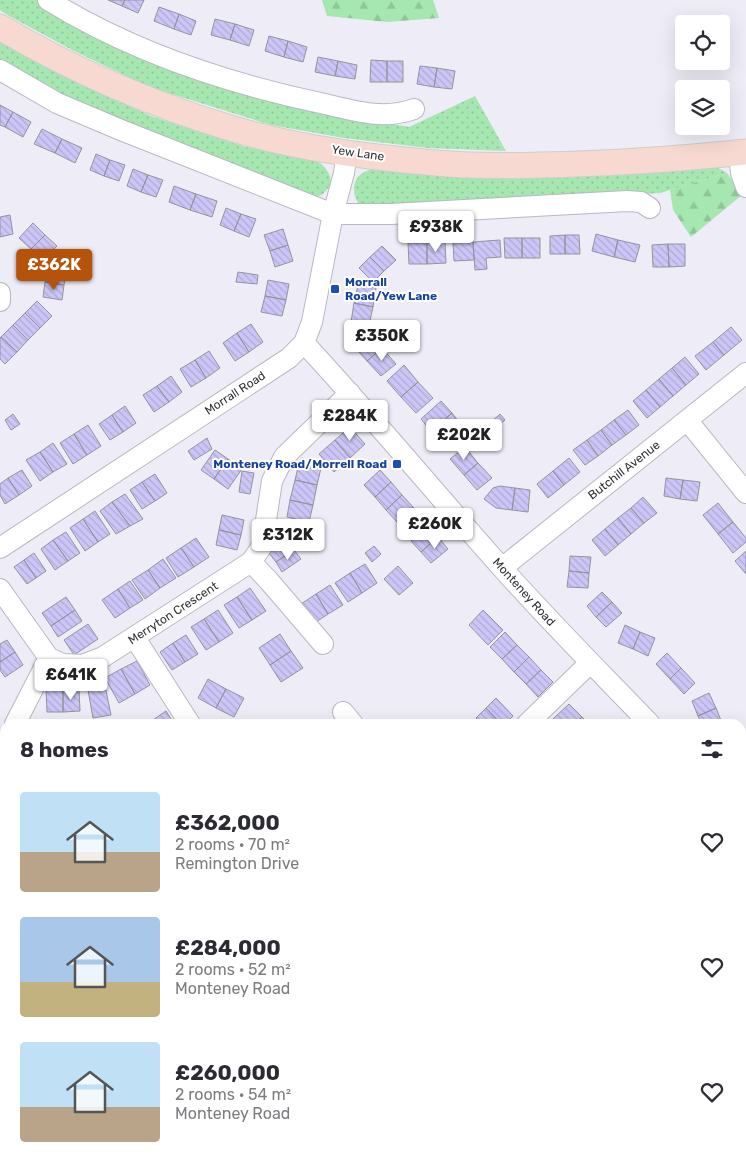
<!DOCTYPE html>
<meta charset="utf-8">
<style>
:root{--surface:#fff;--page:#f2f2f3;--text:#2b2b33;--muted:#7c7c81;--accent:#b45309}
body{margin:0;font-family:Rubik,sans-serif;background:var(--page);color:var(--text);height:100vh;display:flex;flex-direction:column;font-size:19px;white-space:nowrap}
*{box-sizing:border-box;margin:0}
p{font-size:16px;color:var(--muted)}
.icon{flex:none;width:28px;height:28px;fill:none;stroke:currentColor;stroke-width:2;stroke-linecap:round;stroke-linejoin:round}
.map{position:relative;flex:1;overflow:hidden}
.drawer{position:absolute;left:0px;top:719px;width:746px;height:446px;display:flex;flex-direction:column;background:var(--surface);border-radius:15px 15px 0 0;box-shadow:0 5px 20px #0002}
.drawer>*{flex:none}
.fabs{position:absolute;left:675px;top:15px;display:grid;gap:10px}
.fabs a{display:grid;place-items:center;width:55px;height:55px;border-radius:5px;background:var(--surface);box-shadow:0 5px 20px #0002;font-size:25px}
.price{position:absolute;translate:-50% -42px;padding:0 11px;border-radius:5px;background:#fff;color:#222;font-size:16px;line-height:32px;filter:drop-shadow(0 1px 2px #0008)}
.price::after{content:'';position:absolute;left:50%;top:30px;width:15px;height:11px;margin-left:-8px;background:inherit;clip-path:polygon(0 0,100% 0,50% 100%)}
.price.on{background:var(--accent);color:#fff}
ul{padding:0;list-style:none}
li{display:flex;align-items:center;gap:15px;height:125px;padding:0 20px}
li span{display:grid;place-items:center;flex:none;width:140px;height:100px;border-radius:5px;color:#555}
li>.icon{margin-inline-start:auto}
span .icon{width:60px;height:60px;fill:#fffc;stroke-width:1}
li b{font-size:21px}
h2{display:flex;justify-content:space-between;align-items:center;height:60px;padding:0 20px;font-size:21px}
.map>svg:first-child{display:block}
</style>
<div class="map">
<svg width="746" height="1164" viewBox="0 0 746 1164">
<defs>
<pattern id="grass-dots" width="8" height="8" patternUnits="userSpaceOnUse" patternTransform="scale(1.25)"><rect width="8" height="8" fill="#a6e6b0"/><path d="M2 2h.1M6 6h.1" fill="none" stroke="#8fc698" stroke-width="1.8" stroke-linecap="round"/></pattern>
<pattern id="forest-firs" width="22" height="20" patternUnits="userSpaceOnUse" patternTransform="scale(1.25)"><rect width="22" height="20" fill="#a6e6b0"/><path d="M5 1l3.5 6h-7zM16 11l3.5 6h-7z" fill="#8fc698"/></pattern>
<pattern id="park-tufts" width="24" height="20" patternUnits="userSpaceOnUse" patternTransform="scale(1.25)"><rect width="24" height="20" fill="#a6e6b0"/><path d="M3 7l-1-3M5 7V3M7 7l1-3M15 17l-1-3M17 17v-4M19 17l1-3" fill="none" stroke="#8fc698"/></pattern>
<pattern id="building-back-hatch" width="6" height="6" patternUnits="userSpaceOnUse" patternTransform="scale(1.25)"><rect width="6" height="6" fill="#cbc6f7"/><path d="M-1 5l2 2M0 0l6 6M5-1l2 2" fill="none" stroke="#afabd4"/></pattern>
</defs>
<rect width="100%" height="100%" fill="#eeedf7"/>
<path fill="url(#grass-dots)" d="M0,0H38L45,6L275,102L409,127L475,96L506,151L428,148L344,138L271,125L149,87L74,51L9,16L0,10Z
M0,40L49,68L151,116L246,147L316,160C326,167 331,173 331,185L323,194L314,199L71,104L0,63Z
M717,167L727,173L660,193L407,207L358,203C349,187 355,172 374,169Z"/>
<path fill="url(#forest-firs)" d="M322,0H433L439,18L387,22L327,16Z
M727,173L742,195L691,237L673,210L670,190Z
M741,841L746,846V869L741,877Z"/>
<path fill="url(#park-tufts)" d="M0,779L5,782V1160H587L585,1164H0Z"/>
<path fill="url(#building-back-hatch)" stroke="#94939c" d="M108,0H125L122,6Z
M125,0H144L138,13L122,6Z
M159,7L179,14L174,29L154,21Z
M179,14L196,21L191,35L174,29Z
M215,19L235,24L230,40L211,35Z
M235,24L254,30L249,46L230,40Z
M269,36L288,41L284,57L265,51Z
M288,41L307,47L303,62L284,57Z
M318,57L338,61L335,76L315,72Z
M371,60L387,61V82H370Z
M338,61L357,65L355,79L335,76Z
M387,61H403V82H387Z
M420,66L437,68L434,87L417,84Z
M437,68L455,71L452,89L434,87Z
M0,105L13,112L5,127L0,125Z
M13,112L31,122L23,137L5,127Z
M42,129L62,139L55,153L34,144Z
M62,139L82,148L75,163L55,153Z
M96,154L110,160L104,176L90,170Z
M110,160L125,165L119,181L104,176Z
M133,169L148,175L141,192L127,186Z
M148,175L163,180L156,197L141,192Z
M174,186L196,194L190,210L169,202Z
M196,194L217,201L212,217L190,210Z
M226,208L241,214L234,231L220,225Z
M241,214L256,219L249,237L234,231Z
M10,215L13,234L0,237V217Z
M33,223L45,235L31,249L19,238Z
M283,229L288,245L270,251L264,235Z
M596,234L618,240L614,257L592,251Z
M45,235L57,246L42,261L31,249Z
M565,235H579L580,254H565Z
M565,235V254H550V236Z
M504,238H522V258H505Z
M522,238H540V258H522Z
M500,240L501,257L486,258L487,269L475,270L473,242Z
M618,240L640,245L635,262L614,257Z
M445,242L446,263L427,264V243Z
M473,242L474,260L454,261L453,243Z
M408,243H427V264H409Z
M668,244H685V266L669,267Z
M668,244L669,267H653L652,245Z
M288,245L293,261L275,267L270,251Z
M382,246L396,260L384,271L370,257Z
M370,257L384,271L373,282L359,268Z
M48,267L66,270L64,285L45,282Z
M238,272L258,275L257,284L236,282Z
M268,280L289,284L286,300L265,296Z
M45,282L64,285L62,300L43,297Z
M358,285L376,288L373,307L354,303Z
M265,296L286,300L282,316L261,312Z
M37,301L52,316L40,328L25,313Z
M354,303L373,307L369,325L351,322Z
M25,313L40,328L28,340L13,325Z
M251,324L263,342L249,352L237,333Z
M13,325L28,340L17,352L1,337Z
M731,327L742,340L724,355L713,342Z
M368,332L382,348L367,361L349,341Z
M237,333L249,352L235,361L223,343Z
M1,337L17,352L5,364L0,359V338Z
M713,342L724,355L706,370L695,356Z
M382,348L396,364L381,376L367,361Z
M209,351L220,368L206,378L195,360Z
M685,357L699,374L686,385L672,368Z
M195,360L206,378L191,387L180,369Z
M404,365L418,382L401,397L387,381Z
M672,368L686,385L673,396L659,379Z
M171,376L182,392L169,402L157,386Z
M659,379L673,396L660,407L646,390Z
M418,382L433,398L416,413L401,397Z
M157,386L169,402L154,412L143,395Z
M646,390L660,407L647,418L633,401Z
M441,401L452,413L431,431L421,419Z
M125,406L136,423L123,432L112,415Z
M628,410L639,425L626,435L614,420Z
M452,413L462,426L442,444L431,431Z
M13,414L20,424L11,430L5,420Z
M500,414L505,420L487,436L481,431Z
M112,415L123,432L110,440L99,424Z
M614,420L626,435L612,445L601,430Z
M88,425L101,446L87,455L74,434Z
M350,427L365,444L350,458L335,440Z
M601,430L612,445L598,456L587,440Z
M74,434L87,455L73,464L60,443Z
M207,438L212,449L194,460L188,451Z
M335,440L350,458L334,472L319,454Z
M587,440L598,456L585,465L573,450Z
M53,443L67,464L53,472L40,452Z
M465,447L478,463L464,475L450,459Z
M215,450L228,459L214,479L201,470Z
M40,452L53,472L40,481L26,460Z
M569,458L580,472L564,485L553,471Z
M228,459L242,469L228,489L214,479Z
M299,463L321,468L317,485L295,480Z
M478,463L492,478L477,490L464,475Z
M22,470L32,486L19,495L8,478Z
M380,470L391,482L375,497L364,485Z
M242,471L254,473L250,494L239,492Z
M553,471L564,485L548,498L537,484Z
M155,474L167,493L155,501L142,482Z
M8,478L19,495L5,504L0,495V484Z
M666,478L683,480L680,499L664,496Z
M295,480L317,485L313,505L290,500Z
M683,480L700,482L697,501L680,499Z
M142,482L155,501L142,509L130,490Z
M391,482L402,495L386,510L375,497Z
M500,486L515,488L512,510L496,508L484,499L493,488Z
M515,488L530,490L528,512L512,510Z
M125,494L143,519L130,526L112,502Z
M402,495L413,507L397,522L386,510Z
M643,497L657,513L644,523L631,508Z
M290,500L313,505L309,522L287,517Z
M112,502L130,526L116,534L100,511Z
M718,503L733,522L718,534L703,515Z
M413,507L424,520L407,534L397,522Z
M631,508L644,523L631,534L618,518Z
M95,511L110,534L98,542L83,519Z
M222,515L244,520L241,535L219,530Z
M618,518L631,534L618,545L605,529Z
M83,519L98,542L85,551L70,528Z
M733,522L746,538V542L733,553L718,534Z
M428,526L438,537L421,552L411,541Z
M605,529L618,545L605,556L592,540Z
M219,530L241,535L237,550L216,545Z
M66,532L80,553L68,561L53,540Z
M438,537L448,549L431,563L421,552Z
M196,538L209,557L194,567L181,548Z
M53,540L68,561L55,570L41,549Z
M288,540L294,550L276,562L269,553Z
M374,546L381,554L372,562L365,553Z
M181,548L194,567L178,577L166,558Z
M294,550L301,559L282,572L276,562Z
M746,551V574L735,561Z
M34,553L46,571L36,578L24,560Z
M570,556L591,557L589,573L569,571Z
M163,559L176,578L160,588L148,570Z
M24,560L36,578L27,584L14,567Z
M365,564L377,583L362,593L350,573Z
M398,566L413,583L399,595L384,579Z
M148,570L160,588L145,599L132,580Z
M569,571L589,573L588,588L567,587Z
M350,573L362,593L348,602L335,583Z
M130,581L143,600L130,608L118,589Z
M330,585L343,605L328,614L316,594Z
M250,588L266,611L252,620L237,597Z
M118,589L130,608L115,618L102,600Z
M602,592L612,602L596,617L587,606Z
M316,594L328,614L313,624L301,604Z
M66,597L75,610L51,626L42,613Z
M237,597L252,620L239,628L224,605Z
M612,602L622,613L606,627L596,617Z
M75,610L82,621L58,637L51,626Z
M218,610L233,633L219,642L204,619Z
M483,610L503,630L488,645L469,625Z
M204,619L219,642L206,650L191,627Z
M88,624L98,639L74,655L64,640Z
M625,625L640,632L633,649L618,643Z
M505,632L517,645L502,659L490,647Z
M640,632L655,638L648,656L633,649Z
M280,634L291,651L270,665L259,648Z
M186,635L198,654L185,662L173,643Z
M7,640L15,652L0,662V644Z
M173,643L185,662L172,670L160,652Z
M517,645L529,657L514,672L502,659Z
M291,651L303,668L281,682L270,665Z
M15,652L23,665L5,677L0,670V662Z
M667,653L681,668L670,679L656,664Z
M529,657L541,670L526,684L514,672Z
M137,661L150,685L135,694L121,669Z
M681,668L695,683L684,694L670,679Z
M121,669L135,694L119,703L105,678Z
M541,670L553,682L538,697L526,684Z
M208,679L226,689L216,708L198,698Z
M105,686L111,715L93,718L88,690Z
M79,689L80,711L63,712V690Z
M226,689L244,698L234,717L216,708Z
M46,690H63V712H47Z
M709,693L716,708L698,716L692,701Z
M496,698L513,716L505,724H501L486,708Z
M569,704L582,717L574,724H558L553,719Z
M486,708L501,724H482L476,718Z
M716,708L722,723L702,724L698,716Z
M166,711L174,724H147Z
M582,717L589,724H574Z
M741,741L746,746V758L741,763Z
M745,884L746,885V912L741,908V889Z
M746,1035V1046L741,1044Z
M743,1114L746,1115V1137L741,1135V1120Z
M644,1160H663L661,1164H643Z
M668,1160H684L687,1161L686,1164H667Z"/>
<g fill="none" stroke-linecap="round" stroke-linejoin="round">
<defs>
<path id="minor" d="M48,0C132,52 229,84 325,104C355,111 384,120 414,109
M0,70L57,103L121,130L333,214H391L627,201L641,202L650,208
M739,153L741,173L746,187
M0,293V301
M304,343C372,416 435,493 502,568C549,621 600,672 650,724
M687,420L746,493
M0,548L289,358L304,343L312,322L333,214L344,173L347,152
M251,562L269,581L323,644
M502,568L746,373
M0,589L49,658L63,664L82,665L103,657L251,562L262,546L272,481L284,457L350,393
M135,638L190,724
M343,712L353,724
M15,724L49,658
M527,724L590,663
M0,752L5,743
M741,814L746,818
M741,939L746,945
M741,1016L746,1010
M696,1160V1164"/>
<path id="major" d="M0,27C71,69 148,103 227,127C294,148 367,157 436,163C471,166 506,166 541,165C609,164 678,159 746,152"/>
</defs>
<use href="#minor" stroke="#b9b8c2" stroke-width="22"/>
<use href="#major" stroke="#cececf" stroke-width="27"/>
<use href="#minor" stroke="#fff" stroke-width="20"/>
<use href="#major" stroke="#f7d9d1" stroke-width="25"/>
</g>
<g fill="#1a4fb4" stroke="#fff" stroke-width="2">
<rect x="330" y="284" width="10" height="10" rx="2.5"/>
<rect x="392" y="459" width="10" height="10" rx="2.5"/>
</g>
<g text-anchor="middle" stroke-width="4" stroke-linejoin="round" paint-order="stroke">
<g font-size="12" fill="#323236" stroke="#fff">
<text transform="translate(358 153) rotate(8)" y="4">Yew Lane</text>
<text transform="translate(235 393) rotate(-33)" y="4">Morrall Road</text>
<text transform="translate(624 470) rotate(-38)" y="4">Butchill Avenue</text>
<text transform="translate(524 592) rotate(48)" y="4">Monteney Road</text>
<text transform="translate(173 613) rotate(-33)" y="4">Merryton Crescent</text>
</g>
<g font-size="12" font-weight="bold" fill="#164399" stroke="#fff" text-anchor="start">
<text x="345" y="286">Morrall<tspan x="345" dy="14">Road/Yew Lane</tspan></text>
<text x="387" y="468" text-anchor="end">Monteney Road/Morrell Road</text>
</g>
</g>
</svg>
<div class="fabs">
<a><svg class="icon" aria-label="locate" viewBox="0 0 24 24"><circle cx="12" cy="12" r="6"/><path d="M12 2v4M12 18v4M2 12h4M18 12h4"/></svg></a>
<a><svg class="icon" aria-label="layers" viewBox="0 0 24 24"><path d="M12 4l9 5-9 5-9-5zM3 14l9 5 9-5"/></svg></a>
</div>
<b class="price" style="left:436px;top:253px">£938K</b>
<b class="price on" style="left:54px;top:291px">£362K</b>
<b class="price" style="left:382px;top:362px">£350K</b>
<b class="price" style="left:350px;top:442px">£284K</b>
<b class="price" style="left:464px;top:461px">£202K</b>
<b class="price" style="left:435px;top:550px">£260K</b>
<b class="price" style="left:288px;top:561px">£312K</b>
<b class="price" style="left:71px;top:701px">£641K</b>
<section class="drawer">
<h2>8 homes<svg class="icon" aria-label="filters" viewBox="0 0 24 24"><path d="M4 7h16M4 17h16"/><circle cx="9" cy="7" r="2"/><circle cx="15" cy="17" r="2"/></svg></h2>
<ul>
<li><span style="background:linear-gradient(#bfe0f5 60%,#b9a48a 0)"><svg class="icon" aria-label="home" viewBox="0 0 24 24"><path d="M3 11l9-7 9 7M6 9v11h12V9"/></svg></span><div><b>£362,000</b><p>2 rooms · 70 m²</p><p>Remington Drive</p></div><svg class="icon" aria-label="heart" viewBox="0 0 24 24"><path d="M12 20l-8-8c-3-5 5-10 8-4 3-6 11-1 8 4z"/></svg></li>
<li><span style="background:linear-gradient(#a9c7e8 65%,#c2b280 0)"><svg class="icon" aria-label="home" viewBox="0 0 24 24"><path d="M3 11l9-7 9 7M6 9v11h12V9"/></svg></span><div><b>£284,000</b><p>2 rooms · 52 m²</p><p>Monteney Road</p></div><svg class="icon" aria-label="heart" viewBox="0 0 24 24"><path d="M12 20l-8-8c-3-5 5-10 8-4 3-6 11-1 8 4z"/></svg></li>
<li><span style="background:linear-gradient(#bfe0f5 65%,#b9a48a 0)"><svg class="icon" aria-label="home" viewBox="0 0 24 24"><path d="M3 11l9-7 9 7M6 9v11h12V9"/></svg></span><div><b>£260,000</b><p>2 rooms · 54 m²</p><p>Monteney Road</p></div><svg class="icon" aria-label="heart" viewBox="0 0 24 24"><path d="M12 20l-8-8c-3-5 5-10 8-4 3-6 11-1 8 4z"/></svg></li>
</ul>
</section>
</div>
